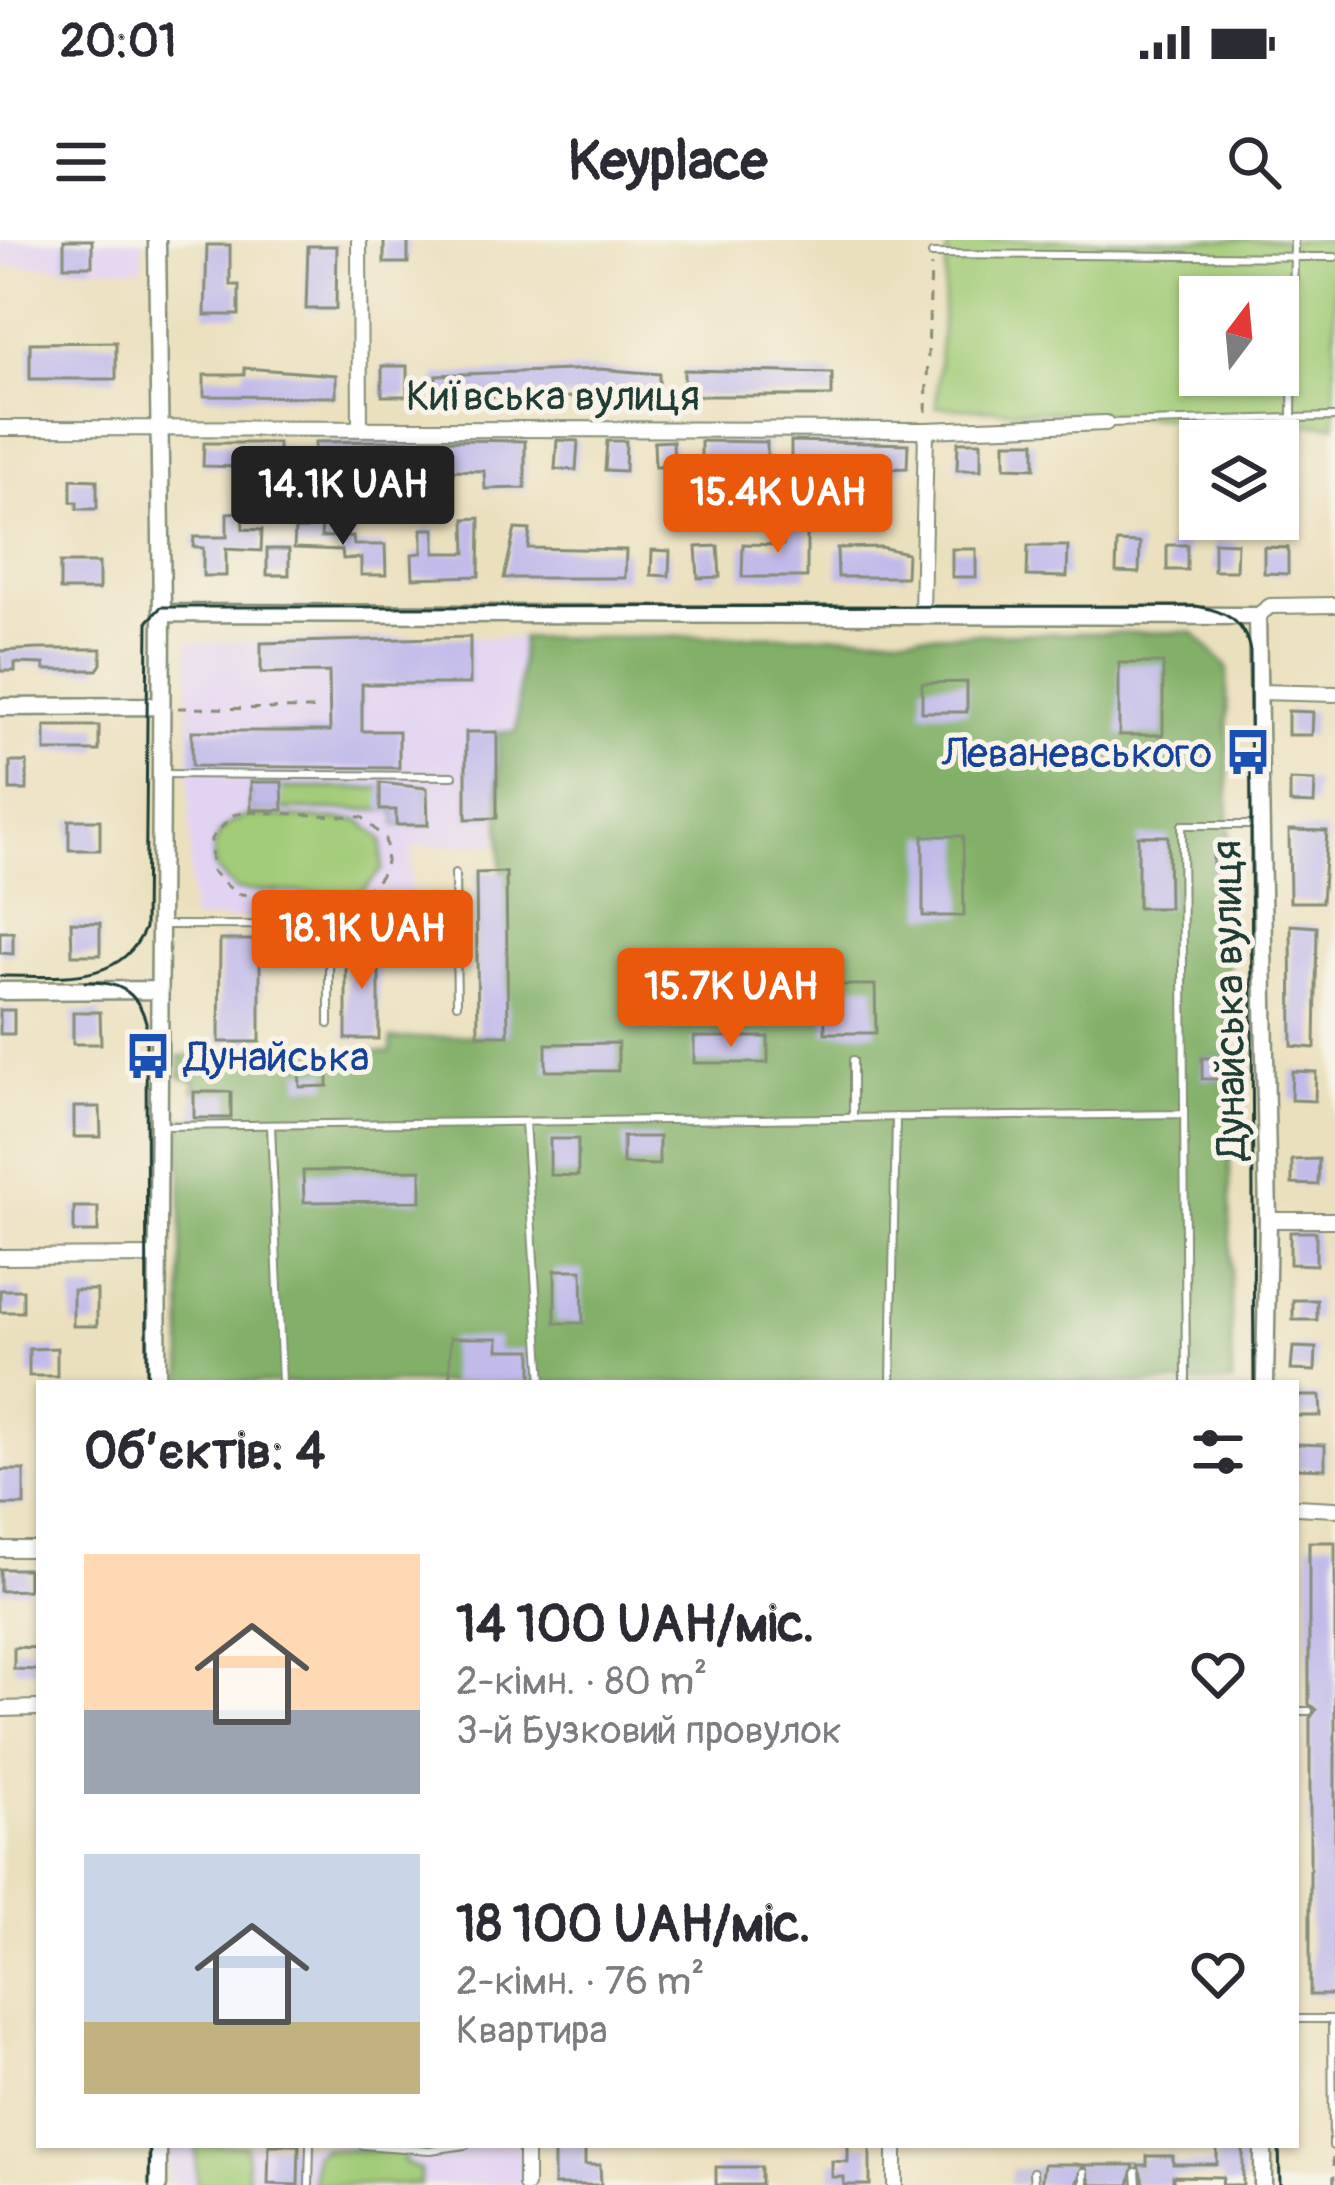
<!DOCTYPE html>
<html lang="uk">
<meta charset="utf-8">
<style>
:root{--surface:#fff;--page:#f2f2f3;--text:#2b2b33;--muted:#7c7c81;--accent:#ea580c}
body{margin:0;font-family:Pangolin,sans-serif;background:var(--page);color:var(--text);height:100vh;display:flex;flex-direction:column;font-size:45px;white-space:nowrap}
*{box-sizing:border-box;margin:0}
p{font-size:39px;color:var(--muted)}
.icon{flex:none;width:66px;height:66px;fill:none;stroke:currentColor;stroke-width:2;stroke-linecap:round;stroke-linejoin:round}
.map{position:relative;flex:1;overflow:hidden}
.details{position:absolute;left:36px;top:1140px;width:1263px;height:768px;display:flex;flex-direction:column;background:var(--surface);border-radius:0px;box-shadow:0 3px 9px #0004}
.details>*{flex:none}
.needle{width:78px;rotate:16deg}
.fabs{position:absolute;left:1179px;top:36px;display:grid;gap:24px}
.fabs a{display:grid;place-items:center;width:120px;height:120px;border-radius:0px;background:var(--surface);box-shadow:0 3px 9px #0004;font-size:60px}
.price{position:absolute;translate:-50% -102px;padding:0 27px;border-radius:12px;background:var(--accent);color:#fff;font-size:39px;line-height:78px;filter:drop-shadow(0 3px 6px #0008)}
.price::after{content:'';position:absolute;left:50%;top:72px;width:36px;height:27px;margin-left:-18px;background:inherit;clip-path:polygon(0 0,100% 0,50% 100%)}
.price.selected{background:#222;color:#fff}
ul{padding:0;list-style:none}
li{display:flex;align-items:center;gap:36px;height:300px;padding:0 48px}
li span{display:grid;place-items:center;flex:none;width:336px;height:240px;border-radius:0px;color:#555}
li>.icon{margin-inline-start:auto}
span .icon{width:144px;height:144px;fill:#fffc;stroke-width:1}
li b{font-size:51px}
h2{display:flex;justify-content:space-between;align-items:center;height:144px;padding:0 48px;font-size:51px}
.status{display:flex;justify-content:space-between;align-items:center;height:84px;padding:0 60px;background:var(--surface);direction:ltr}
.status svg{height:33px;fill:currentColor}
header{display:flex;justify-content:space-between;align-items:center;height:156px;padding:0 48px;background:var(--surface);font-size:54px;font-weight:700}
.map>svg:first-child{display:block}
</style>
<div class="status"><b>20:01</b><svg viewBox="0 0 49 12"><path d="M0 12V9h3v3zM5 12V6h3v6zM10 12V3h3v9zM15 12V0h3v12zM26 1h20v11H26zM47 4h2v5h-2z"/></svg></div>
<header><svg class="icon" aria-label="menu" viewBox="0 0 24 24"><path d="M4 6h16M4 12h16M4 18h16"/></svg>Keyplace<svg class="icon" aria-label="search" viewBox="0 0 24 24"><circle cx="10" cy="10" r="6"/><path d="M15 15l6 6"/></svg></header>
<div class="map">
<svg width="1335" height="1945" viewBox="0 0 1335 1945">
<rect width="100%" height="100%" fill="#f7f3e8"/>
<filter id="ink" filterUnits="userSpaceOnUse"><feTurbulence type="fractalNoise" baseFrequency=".00833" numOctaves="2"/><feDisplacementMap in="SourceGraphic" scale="24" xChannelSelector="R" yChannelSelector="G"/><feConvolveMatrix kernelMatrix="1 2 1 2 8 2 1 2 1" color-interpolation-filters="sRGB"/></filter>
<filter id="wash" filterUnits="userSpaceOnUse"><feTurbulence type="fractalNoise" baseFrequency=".004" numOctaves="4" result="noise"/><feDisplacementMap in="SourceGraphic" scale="48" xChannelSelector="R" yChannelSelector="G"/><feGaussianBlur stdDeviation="2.7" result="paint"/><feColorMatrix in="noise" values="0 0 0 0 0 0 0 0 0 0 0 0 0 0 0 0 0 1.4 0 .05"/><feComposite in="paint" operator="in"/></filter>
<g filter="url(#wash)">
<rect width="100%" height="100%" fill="#ebe0bd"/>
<path fill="#e3d3f2" d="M0,0H143L142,28L0,26Z
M380,398H522L516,493H497V604L412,606L411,660L393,675L191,680L188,402L379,403Z
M168,1905H522V1945H168Z"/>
<path fill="#c6c0da" d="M1173,1916V1945H1010L1011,1929Z"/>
<path fill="#a3cc78" stroke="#618456" stroke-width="3" fill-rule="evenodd" d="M948,0H1335V185L936,167ZM1200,57H1278V135H1200Z
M251,548H427L428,585H396L395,570H251Z
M249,576L360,580L382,600V630L362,651L348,654L236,650L215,629C209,601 221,582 249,576Z
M196,1905H246L248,1945H197Z
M323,1909L405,1911L404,1922L420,1930V1945H313L314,1915Z"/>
<path fill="#82b068" stroke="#50764e" stroke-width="3" d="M1193,392L1227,427L1229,608L1213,609V630L1229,631L1228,817L1202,818V838L1229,839L1232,1143H183L181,880L231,878V853L194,852L195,842L180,837V816L391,812V799L507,794L497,492H516L522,398Z"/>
<g id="blocks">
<path fill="#c2bbea" d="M64,0H92V26H64Z
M384,0H408V23H384Z
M207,5H230V45H239V75H205Z
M308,6H337L336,69H306Z
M116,102V139H30V103Z
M382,126H407V156H382Z
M244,128L336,135V157L204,156V135H244Z
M600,129L659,134V158L436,156V135Z
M684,130L832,133V156H684Z
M453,200L525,201V248L485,249L484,231L453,230L451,269L434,267L437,225L315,224V202Z
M557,200L578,201L576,230L555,229Z
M607,201H626L625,231L605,230Z
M673,201L674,226L655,227L654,202Z
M701,201L767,202V224L701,225Z
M791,201L908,204L907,228L791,232Z
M958,202H981V230H957Z
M1005,202H1035V228L1005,227Z
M204,203H278V228L203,226Z
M71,239L97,240V269H77V262H71Z
M242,272L243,289L262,290L261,311L226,309V336H203V308L193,307L194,297H227V273Z
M480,278L479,336L413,338L412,314L422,313V289H435V313H466L465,279Z
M307,281L322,282L321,297L353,296L354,305H385L386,335H361V318L343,319L342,310L294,308L295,289H306Z
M790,283H807V337H742L743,304L783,305Z
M515,289L530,290L528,308L626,310L625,338H504Z
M1117,302L1140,303L1139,333L1116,332Z
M1214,302L1237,303L1236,331H1214Z
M1167,305H1187V330H1167Z
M718,306L720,337L698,338L696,307Z
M1028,306H1068L1067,337L1027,336Z
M880,307L907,313L906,337H838L837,308Z
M1264,307L1288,308V334L1264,333Z
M267,309H289V335H267Z
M952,309H976V337H952Z
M652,310L670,311L669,336L651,335Z
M60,323H99V350H60Z
M470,397V444H362V491H399V528L192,526V491H330L329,432L261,433V403Z
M38,409H101V424L97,430H44V424L15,423V431H0V411Z
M1119,423H1163V495H1119Z
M967,442V472H922V443Z
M1288,471L1313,472L1312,495H1288Z
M45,486H99V511H45Z
M466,492H497V578L466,579Z
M10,522H27V550H10Z
M1290,540L1315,541L1314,564L1290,563Z
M251,542H282L283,570H251Z
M380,543L427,548L428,585H396V570H380Z
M69,580H100V610H69Z
M1289,590L1327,591L1322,662H1290Z
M923,596H963L964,676H923Z
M1138,596H1168L1169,668H1138Z
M1213,608H1229V631H1213Z
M506,632L508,795H478L476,633Z
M71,682L100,683V715H72Z
M1291,685L1317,687L1315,808L1292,806Z
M0,692H13V714L0,713Z
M220,700H260V802H219Z
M346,705H379V799H346Z
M824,745H875L876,793H825Z
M0,770H14V794H0Z
M73,772H100L101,804H73Z
M694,797H768V823H694Z
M618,803V831H546V804Z
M1228,817L1229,839H1202V818Z
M299,831H328V846L300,847Z
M1292,831L1316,832L1315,861L1291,860Z
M194,852H231V878H194Z
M74,867H100L101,897H74Z
M623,897H659V925L623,924Z
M550,899H578V936L550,935Z
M1319,919L1318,945L1292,944V920Z
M421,930V961L304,962L303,931Z
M74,967H98V992H74Z
M1290,992H1316V1025L1290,1024Z
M555,1030H582L583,1083H555Z
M0,1050H23V1072H0Z
M73,1050H97V1086H73Z
M1293,1060H1317V1080H1293Z
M450,1098H498V1110H532V1143H450Z
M1293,1107L1316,1108L1315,1131L1291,1130Z
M57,1108V1136H29V1109Z
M1296,1156H1320L1321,1176H1296Z
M1296,1204L1325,1205V1229L1296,1228Z
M0,1230H24V1265H0Z
M1309,1302H1335V1755H1310V1478L1316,1470L1309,1464Z
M0,1329H28V1350L0,1351Z
M14,1407L39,1408V1430L14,1429Z
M269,1905H299L298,1945L268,1944Z
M554,1905H585V1925H600L601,1945H554Z
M848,1905H870V1945H844V1937H832V1921L848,1922Z
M1217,1905H1243V1945H1222L1223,1937L1173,1936V1945H1144L1138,1925H1147V1916H1173V1924H1217Z
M1044,1924H1075L1083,1925L1076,1945H1041Z
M1085,1925H1134L1129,1945H1091Z
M716,1927H761V1945H716Z"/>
</g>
</g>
<g filter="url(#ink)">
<use href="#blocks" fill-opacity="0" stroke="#858e78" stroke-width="3"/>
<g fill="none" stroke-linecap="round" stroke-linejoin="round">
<defs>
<path id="service" d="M932,14L1335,17
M1292,178L1335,177
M1110,183L1292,178L1294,0
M162,534L453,536
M455,633L457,764
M166,685L454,686
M329,686V784
M853,878V820
M525,882L542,1143
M271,885L282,1143
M164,886L1184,874
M891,1143L896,877
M1186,1143L1182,585H1257
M1296,1471H1309
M1296,1779H1331
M1332,1779L1333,1906
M363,1905L430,1910L466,1905
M1033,1932L1034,1945
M1084,1932V1945
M1136,1932L1137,1945
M309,1945L310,1905"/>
<path id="minor" d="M359,0L360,187
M0,188L926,190L1106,183
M922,373L926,190
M1257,376L1270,366L1335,365
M1259,452L1335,454
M1268,980H1335
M0,1017L159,1016
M1296,1267L1335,1269
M0,1309H39
M0,1469L39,1468
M526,1905V1945
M895,1945V1905"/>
<path id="tertiary" d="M162,373L1257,376L1268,980L1265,1143
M0,467L159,466
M0,751L157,750
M157,1143L162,373L157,0
M158,1945V1905
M1263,1945V1905"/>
</defs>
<use href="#service" stroke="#858e78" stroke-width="10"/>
<use href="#minor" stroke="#858e78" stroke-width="18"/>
<use href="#tertiary" stroke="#858e78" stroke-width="21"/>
<path stroke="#858e78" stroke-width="3" stroke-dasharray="9 9" stroke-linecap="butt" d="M926,172L931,26
M178,468L320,469
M249,572L362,577L385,599C402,678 283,661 235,653L212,631L211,599L233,575Z
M1333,1917L1334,1945"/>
<use href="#service" stroke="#fff" stroke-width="6"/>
<use href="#minor" stroke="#fff" stroke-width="14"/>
<use href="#tertiary" stroke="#fff" stroke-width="16"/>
<path stroke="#1f3d34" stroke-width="3" d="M0,736C54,735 120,748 145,688L148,381L161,367L1196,366C1225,371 1244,380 1250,411L1254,1143
M85,742C116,741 137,750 146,782L147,1143
M1279,1905L1280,1945
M149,1945L150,1905"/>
</g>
</g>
<defs>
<symbol id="bus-bare" viewBox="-9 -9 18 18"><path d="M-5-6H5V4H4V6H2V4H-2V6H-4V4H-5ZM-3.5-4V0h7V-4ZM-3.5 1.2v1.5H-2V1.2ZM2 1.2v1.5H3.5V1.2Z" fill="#1a4fb4" stroke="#f7f3e8" stroke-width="2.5" paint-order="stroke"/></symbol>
</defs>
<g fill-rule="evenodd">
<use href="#bus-bare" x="1215" y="479" width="66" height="66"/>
<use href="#bus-bare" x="115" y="783" width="66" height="66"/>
</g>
<g text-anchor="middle" stroke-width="10" stroke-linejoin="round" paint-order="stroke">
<g font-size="42" fill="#1f3d34" stroke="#f7f3e8">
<text x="553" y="170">Київська вулиця</text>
<text transform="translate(1228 760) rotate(-91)" y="15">Дунайська вулиця</text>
</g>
<g font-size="42" fill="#164399" stroke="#f7f3e8" text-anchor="end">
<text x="1212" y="527">Леваневського</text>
<text x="184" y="831" text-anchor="start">Дунайська</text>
</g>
</g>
</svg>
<div class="fabs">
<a><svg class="needle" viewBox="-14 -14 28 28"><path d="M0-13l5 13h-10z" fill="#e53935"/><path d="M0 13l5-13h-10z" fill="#7c7c81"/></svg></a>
<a><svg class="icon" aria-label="layers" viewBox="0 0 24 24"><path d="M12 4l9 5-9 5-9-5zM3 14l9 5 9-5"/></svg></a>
</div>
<b class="price selected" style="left:343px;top:308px">14.1K UAH</b>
<b class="price" style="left:778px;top:316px">15.4K UAH</b>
<b class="price" style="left:362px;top:752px">18.1K UAH</b>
<b class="price" style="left:731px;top:810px">15.7K UAH</b>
<section class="details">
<h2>Об’єктів: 4<svg class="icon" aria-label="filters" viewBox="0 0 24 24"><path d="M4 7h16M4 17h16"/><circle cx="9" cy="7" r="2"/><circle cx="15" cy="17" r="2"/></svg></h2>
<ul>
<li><span style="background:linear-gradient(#ffd9b3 65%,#9aa5b1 0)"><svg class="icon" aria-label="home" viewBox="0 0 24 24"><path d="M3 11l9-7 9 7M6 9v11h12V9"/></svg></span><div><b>14 100 UAH/міс.</b><p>2-кімн. · 80 m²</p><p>3-й Бузковий провулок</p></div><svg class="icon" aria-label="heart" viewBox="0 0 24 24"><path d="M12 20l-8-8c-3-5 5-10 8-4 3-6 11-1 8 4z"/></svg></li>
<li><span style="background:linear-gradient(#c9d6e8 70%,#c2b280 0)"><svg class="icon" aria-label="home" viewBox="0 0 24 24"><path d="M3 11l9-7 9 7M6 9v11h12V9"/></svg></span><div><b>18 100 UAH/міс.</b><p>2-кімн. · 76 m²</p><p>Квартира</p></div><svg class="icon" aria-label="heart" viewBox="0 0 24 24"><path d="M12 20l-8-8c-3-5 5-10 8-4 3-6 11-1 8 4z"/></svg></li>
</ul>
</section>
</div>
